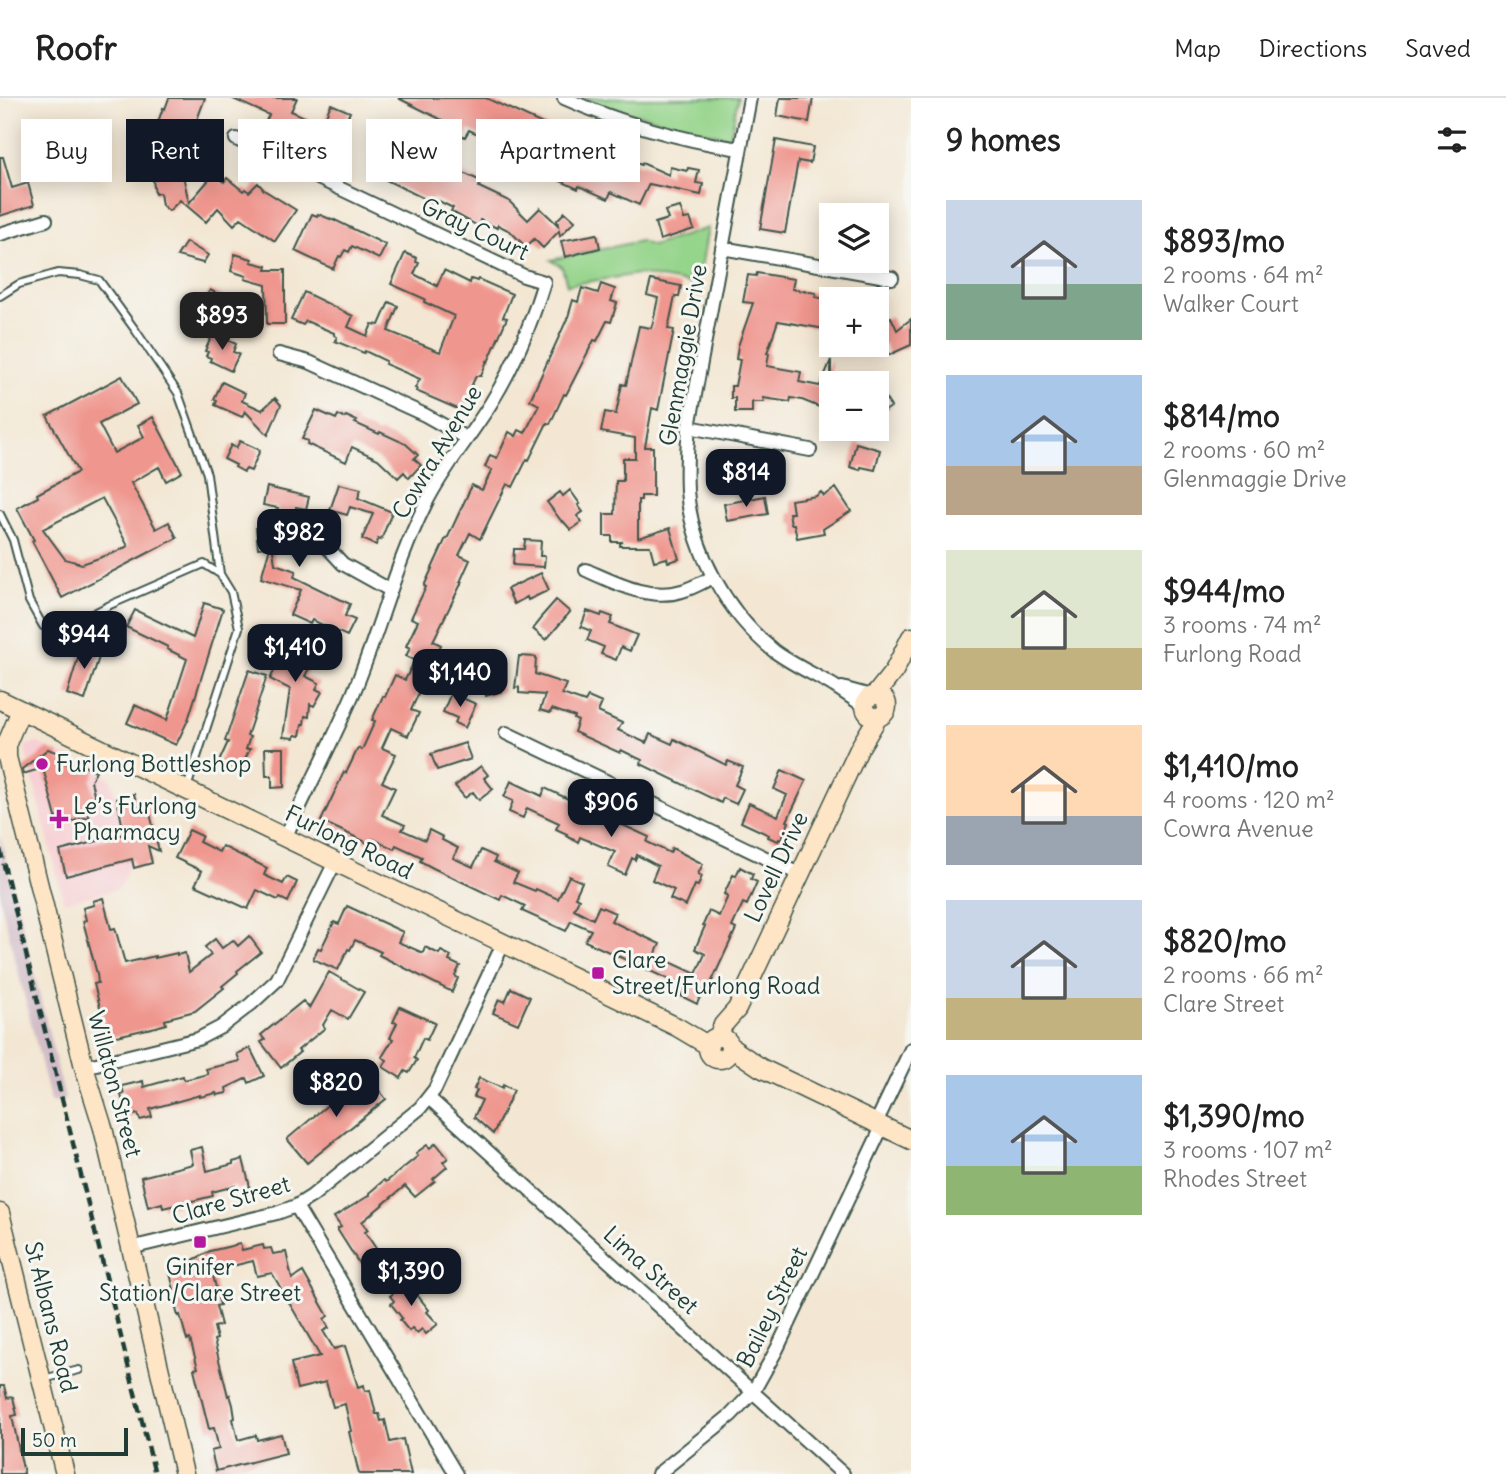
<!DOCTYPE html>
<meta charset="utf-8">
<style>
:root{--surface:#fff;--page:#f2f2f2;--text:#222;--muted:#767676;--line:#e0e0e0;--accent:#111827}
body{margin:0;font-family:Delius,sans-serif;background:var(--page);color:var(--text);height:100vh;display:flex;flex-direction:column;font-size:26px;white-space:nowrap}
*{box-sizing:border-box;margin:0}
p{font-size:23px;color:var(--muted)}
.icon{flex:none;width:38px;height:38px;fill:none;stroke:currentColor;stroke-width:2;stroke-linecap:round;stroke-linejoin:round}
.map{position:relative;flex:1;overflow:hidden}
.panel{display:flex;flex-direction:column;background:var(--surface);width:595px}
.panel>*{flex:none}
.hud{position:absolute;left:21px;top:21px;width:665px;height:63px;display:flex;gap:14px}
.tools{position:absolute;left:819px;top:105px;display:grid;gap:14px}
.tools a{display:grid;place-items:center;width:70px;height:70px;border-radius:0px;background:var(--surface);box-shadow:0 4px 18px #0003;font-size:35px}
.scale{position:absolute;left:21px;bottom:18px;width:107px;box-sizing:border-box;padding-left:7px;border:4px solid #1f3d34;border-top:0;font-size:19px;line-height:24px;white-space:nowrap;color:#1f3d34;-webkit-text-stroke:5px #f6f6f2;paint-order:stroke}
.price{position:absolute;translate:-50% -60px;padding:0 16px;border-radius:14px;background:var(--accent);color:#fff;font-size:23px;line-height:46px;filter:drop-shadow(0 2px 4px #0008)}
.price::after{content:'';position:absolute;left:50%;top:42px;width:21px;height:16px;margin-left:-10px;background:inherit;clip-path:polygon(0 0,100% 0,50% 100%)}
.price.current{background:#222;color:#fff}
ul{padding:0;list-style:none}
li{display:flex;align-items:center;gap:21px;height:175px;padding:0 35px}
li span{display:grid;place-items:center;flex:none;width:196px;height:140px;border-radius:0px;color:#555}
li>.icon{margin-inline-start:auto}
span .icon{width:84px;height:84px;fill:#fffc;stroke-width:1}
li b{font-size:30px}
h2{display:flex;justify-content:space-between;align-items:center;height:84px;padding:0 35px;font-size:30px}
.tag{padding:0 24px;border-radius:0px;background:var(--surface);box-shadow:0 4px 18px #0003;font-size:24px;line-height:63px}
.tag.current{background:var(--accent);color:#fff}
header{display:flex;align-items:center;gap:42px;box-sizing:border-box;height:98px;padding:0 35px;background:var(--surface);border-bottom:2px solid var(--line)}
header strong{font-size:33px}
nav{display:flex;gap:38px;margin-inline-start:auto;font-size:24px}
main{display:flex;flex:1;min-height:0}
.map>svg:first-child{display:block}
</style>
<header>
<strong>Roofr</strong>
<nav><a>Map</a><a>Directions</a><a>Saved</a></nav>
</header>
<main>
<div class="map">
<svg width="911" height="1376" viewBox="0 0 911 1376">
<rect width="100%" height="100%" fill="#f6f6f2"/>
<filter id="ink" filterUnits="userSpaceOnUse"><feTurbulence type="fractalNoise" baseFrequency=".0143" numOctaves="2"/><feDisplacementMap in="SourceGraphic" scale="14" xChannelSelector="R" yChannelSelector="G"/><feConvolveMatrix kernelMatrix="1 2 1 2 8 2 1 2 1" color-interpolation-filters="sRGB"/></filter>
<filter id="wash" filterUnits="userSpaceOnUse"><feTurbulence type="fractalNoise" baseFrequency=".00686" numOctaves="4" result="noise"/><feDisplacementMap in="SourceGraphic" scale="28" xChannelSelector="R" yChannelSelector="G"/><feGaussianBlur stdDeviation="1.57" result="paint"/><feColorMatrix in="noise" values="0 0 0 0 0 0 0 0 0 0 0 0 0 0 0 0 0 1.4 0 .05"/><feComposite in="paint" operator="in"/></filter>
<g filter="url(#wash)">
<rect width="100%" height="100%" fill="#f3e7d3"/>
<path fill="#f7cfd4" d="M38,645L111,680L131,763L119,791L64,804L25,650L27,647Z"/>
<path fill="#d2bdc8" d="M0,737L65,1000L51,1005L0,801Z"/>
<path fill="#95d48b" stroke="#5a8860" stroke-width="2" d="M584,0H738L730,40L601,7Z
M708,130L698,187L638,176L567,187L562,169L551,162L640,143L652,148Z"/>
<g id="blocks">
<path fill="#ef968e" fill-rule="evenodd" d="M169,0H205L191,38L187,36L188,39L157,27L163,10L165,11Z
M231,0H297L291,13L322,27L331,6L350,14L331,55L265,25L269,17Z
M398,0H486L601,53L603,50L641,67L642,65L669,77L670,69L687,73L688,70L699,72L696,85L703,86L701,97L649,86L639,107L611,94L608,101L579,88L578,91L554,80L557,73L534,62L535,60L530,58L533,51L495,33L491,42L469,32L465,39L441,28L444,23Z
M780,0H813L809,24L777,18Z
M397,41L416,49L415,51L448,66V68L481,83L479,89L509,103L528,122L540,110L558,127L557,122L565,114L575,123L560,138L559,133L543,150L534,141L526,149L510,133L498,127L497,130L480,122L478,128L451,113L453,110L433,100L431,104L384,81L385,78L378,75L384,62L387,63Z
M776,42L813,49L810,65L798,63L785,135L760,131Z
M189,44L195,70L182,73L189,105L214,76L224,84L227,80L243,93L245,91L249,94L258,85L264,92L296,112L275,143L241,120L234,127L218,110L206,124L180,102L169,113L162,107L160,95L155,96L153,82H156L150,52Z
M0,59H3L12,90L28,85L34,107L0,118Z
M680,109L684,121L690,120L694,131L660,142L655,125L668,121L665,113Z
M312,116L317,118L318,116L335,123V122L386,147L379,161L352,148L349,154L345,152L341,159L339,158L333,171L295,153Z
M597,136L600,150L565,159L561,143Z
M186,144L208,157L203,165L177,158Z
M405,155L417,160L416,164L419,165L414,176L437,188L444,172L470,185L471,181L477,183L478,181L512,196L503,219L507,220L488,264L487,263L481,278H476L460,312L416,293L417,291L415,290L420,281L385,266L386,263L365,253L364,255L335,243L337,239L334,237V235L306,223L303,227L291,222L304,194L353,218L348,229L367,238L372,226L379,227L389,204L398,208L388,233L440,254L454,218L424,204L425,201L391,186Z
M235,156L252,161L251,164L267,168L266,172H285V226H267L266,187L245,181L246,178L231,173Z
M757,175L794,181L792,191L816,195L815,199L831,202V232L778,223L767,255H769L767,268L801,274L799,284L820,288L831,262V293L824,311L802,302L791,300L790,304L763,300L764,304H752V314H735V300H731V288H735L740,262L736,261L738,248L753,205L743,204L748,177L756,178Z
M651,182L681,188L679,199L675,198L668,231L674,232L658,312L652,310L645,349H653V398H641V402H638V440L670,430L679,461L668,464L667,460L654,463L650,448H620V445L623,444H612V438H604V416H615L616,383H623V360H635V340L601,334L605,314L616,316L622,286L626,287L639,228L651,230L653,224L658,200L647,197Z
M601,186L615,191L611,203L617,205L611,224L607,223L597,243L594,242L566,297L564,296L550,326L547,325L529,362L527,361L513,389L507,386L480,441L470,435L459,457L470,462L460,484H462L433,543L441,547L411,612L419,615L408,638L391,630L382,650L396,656L382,684L395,690L382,717L405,727L402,732L425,742L429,732L443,739L442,742L458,750L453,760L473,769L481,752L496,759L494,764L518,775L513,784L535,793L536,791L558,801L569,778L582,784L575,799L579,801L574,811L593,821L599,808L615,815L611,823L660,846L655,857L696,876L705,856L695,851L705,828L703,827L709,813L719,818L728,798L724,796L733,777L736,778L740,769L753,776L751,781L757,784L747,807L743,805L732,829L736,831L707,894L703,892L697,906L681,898L685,889L585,843L591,832L571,823L566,833L522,813L525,808L502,797L500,802L433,770L420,763L422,759L396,747L394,751L373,741L370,746L321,723L344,674L346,675L349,669L358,650L362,652L375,623L372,622L383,598L385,599L395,577L405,582L415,562L406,558L410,550L406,548L418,523L411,520L426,489L424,488L434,466L446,440L447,441L472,387L482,392L492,372L485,369L490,357L497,360L509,334L516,338L519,332L525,335L539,307L530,302L568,219L573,202L578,204L582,190L598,195Z
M210,192L224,199L223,201L234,208L231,214L234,215L228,226L207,214L208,213L201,208Z
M891,219L897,232L911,221V247L889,257L884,245L877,248V230L882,228L880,223Z
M213,235L236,246L233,254L239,256L231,273L210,263L211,260L206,258L208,254L205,253Z
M122,278L137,306L99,326L114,355L144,339L138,327L153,319L182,374L166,383L159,369L131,385L156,431L169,424L177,440L62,500L32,443L34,442L17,410L38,399L37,396L78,374L47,318ZM102,400L128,448L116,454L82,466L65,461L43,431Z
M222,284L245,295L242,303L262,312L275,300L281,307L268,337L245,313L242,319L215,307L217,303L214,301Z
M877,287L891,309L877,318Z
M316,312L336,321L338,317L344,320L346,318L357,323L355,325L379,336L380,334L406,346L418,357L414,361L421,367L409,380L404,374L398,380L378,361L352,349L346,364L307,346L308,343L302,341Z
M240,343L260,352L251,373L246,371L244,374L235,369L236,367L224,361L231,347L236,350Z
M856,345L880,352L875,372L861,369L860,372L850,369Z
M722,357L754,363L751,379L740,377L738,386L722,384L725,370L720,369Z
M339,386L361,391L358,400L392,414L381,442L378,441L376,447L362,441L373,416L350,409L347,417L330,412Z
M267,389L309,399L306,411L296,409L294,417L285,415L287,445L272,446L275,466L296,473L294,479L350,506L345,518L355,522L347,538L312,522L310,526L290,517L301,492L261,480L270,449L258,450L256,430L273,429L278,410L263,407Z
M836,390L851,413L823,431L824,435L797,440L794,426H791L789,415H793L791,402L816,398L821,394L824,398Z
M570,392L580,406L578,407L583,414L577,418L582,424L571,432L563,423L562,424L547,404L560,394L563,398Z
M765,398L768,416L727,423L724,406Z
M525,442L541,443L540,458H545L544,469L513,467L514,451H524Z
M541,475L549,492L528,502L527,499L514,506L507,491Z
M556,502L570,514L546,542L533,531L542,520L541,519Z
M204,505L223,511L188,622L176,647L127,625L135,607L167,622L187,561L167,551L168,549L126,529L135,512L193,540Z
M587,513L601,518L602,515L613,519L610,526L637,537L630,553L621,549L616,562L601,556L604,549L587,542L591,533L581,529Z
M282,537L306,549L302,555L314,561L305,578L319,585L316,591L322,594L314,608L310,606L309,619L305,618L304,626H302L300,638L295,637L294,640L283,639L290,591L270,581L280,562L275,559L277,555L274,553Z
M83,544L102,550L85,602L67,596Z
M519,558L536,559L535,576L566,586L562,596L585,604L588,599L602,605L598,614L622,625L618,632L646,645L650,636L672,646L674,641L726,667L728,663L743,669L735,687L743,691L736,706L723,700L721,705L641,666L642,662L621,652L620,655L574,634L578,623L574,621L575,619L552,611L550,615L540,612L545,597L519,595V589L515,590Z
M493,559L502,593L486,598L477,563Z
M249,572L267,578L247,638L250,639L246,651H250L238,676L217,668L228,644L225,643Z
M451,595L476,606L465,630L455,625L457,620L443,614Z
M465,645L471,661L437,672L431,656Z
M265,650H284V689L272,690V678H266Z
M48,651L58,655L59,662L75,669L77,665L96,673L91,683L96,704L86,707L89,719L58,727L43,670L23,676L22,671Z
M481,668L488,677L484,680L493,691L479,702L473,694L465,700L455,688Z
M782,672L806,683L787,723L789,724L781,742L779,741L778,743L768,739L769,737L741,724L749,705L778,718L787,697L774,691Z
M511,683L542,698L545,690L579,706L577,711L599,721L601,717L649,739L647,744L670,755L672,750L703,766L698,776L702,778L698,788L695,787L686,808L670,801L674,792L652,782L658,768L637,757L635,762L632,760L625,777L608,769L615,754L580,739L578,744L566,738L567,736L556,731L559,725L527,710L523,720L509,714L513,703L504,699Z
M134,696L138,710L148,707L159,753L148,748L152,765L134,770L132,761L66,778L60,753L124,736L117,700Z
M189,732L202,738L199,744L219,754L222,748L267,770L264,777L283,786L287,779L297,784L288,804L280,800L278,802L257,792L248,811L195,787L202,773L175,760Z
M103,800L111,831L115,830L125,865L155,858V860L177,855V857L185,855L189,874L211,857L205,849L215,841L222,850L233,842L238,848L249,838L261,854L237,873L238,875L222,888L224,890L195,913L172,919V920L165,922L166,926L156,929L108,940L94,886L98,885L97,876L83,823L86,822L83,810L94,807L93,803Z
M347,808L403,834L398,844L423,855L425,849L439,856L441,853L451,858L449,863L460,868L455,878L458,880L452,894L379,857L381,854L355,842L350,852L348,851L338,872L313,861L318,850L321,851L334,824L339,826Z
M329,874L364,894L348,921L332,912L323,927L325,930L298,952L300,954L281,970L261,944L265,942L261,937L303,903L309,910Z
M511,890L530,899L518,926L493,915L499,901L505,904Z
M400,909L435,925L427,942L423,940L414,960L417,962L409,975L405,973L401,980L383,969L387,962L382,959L393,941L390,940L397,925L393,924Z
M250,950L264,978L249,985L247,980L226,990L227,995L217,997L216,995L200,999V997L150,1011L152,1019L140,1022L138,1016L124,1019L121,1009L124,1008L121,997L124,996L122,988L143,983L144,989L183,978L184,982L208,976L206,971L240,963L237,956Z
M367,977L386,1001L307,1065L287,1041L337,999L338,1000Z
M479,980L502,990L503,987L514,992L493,1036L474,1019L482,1002L474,999L477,992L474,991Z
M436,1045L448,1060L443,1064L447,1069L433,1081L435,1083L415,1099L405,1088L362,1124L368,1132L365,1134L379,1155L360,1167L337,1131L341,1129L334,1119L370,1097L369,1095L384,1082L386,1084L418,1058L416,1055L427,1047L430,1050Z
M202,1049L207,1073L233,1066V1064L243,1061L250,1089L236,1092L235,1088L212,1094L213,1098L163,1110L162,1105L148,1109L141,1079L193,1066L190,1052Z
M240,1146L242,1152L263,1147L264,1151L271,1150L273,1156L286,1154L292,1181L303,1174L328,1218L324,1221L329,1230L323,1233L334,1251L345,1248L358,1289L364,1287L365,1293L370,1292L376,1316H379L381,1323L385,1322L390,1344L403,1341L411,1376H359L349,1334L351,1333L345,1306L333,1309L326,1284L297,1291L291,1265L320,1258L272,1175L257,1178L253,1163L212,1173L220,1207L216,1208L221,1227L214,1229L217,1241L214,1242L228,1298L230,1297L233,1307L235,1320L233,1321L238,1342L256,1337L257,1342L281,1336L286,1355L216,1373L211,1353L219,1351L214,1330L209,1331L194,1271L198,1270L190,1241L187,1242L180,1217L178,1218L171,1192H174L169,1171L182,1168L210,1153Z
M403,1179L429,1212L427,1214L438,1226L426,1236L422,1231L417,1235L412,1230L409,1233L400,1222L402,1220L391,1206L394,1203L390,1198L395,1194L391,1189Z
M0,1288H4L7,1300L13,1299L17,1317L12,1318L24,1376H0Z"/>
</g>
</g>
<g filter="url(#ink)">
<use href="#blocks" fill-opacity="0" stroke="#3f564c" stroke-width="2"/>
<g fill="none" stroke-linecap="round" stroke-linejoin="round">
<defs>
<path id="lane" d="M0,198L19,186L58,175L80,177L99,182L136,233L178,295L207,376L220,476
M0,416L13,442L29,503L43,528H69L110,507L204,466L220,476L231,494L239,530L187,690
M43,1281L79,1272"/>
<path id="street" d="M564,0C620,25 678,41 739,51
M750,0L689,329C687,350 686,371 687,393C692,453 727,515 774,553C793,567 814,576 834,588C845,595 855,602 865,609
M236,41L524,178L544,184C531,226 515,267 491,305C470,339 443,370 425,407C395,468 379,534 353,596C332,645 307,692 285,740
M0,136L46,122
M722,150L892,180
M279,256L309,264L425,317L466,340
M689,329L810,352
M328,450L343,466L390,492
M586,472C616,485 649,503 682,493C693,490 703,484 713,479
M842,590L871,598
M506,635L799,776
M84,969L198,941L221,929L251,906L277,882L335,764
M429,1000L843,1376
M876,1025L911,951
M296,1108L456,1376
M130,1150L277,1115L296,1108L312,1098L420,1010L435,991L503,846
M658,1376L731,1317L753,1294L777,1251L882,1029"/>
<path id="secondary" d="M865 608a11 11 0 1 1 22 0a11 11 0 1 1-22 0Z
M875,597L894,573L911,539
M0,602L677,929L709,948
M21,612L7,645V659L84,969L103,1030L184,1376
M718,939L723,927L737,911L860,649L878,619
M708 950a11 11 0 1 1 22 0a11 11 0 1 1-22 0Z
M730,949L761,970L911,1042
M0,1115L65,1376"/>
</defs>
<use href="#lane" stroke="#3f564c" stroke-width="10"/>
<use href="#street" stroke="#3f564c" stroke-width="16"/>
<use href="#secondary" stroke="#3f564c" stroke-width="21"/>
<use href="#lane" stroke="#fff" stroke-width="6"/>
<use href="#street" stroke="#fff" stroke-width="12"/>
<use href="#secondary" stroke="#fee5c5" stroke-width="18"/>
<path stroke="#1f3d34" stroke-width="4.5" stroke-dasharray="10 5" stroke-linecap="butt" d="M0,751L155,1376"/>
</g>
</g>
<g fill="#b5179e" stroke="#f6f6f2" stroke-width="2.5">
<circle cx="42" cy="666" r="7"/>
<path d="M55.5 710.5h7v7h7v7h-7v7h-7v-7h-7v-7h7z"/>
<rect x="591" y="868" width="14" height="14" rx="3.5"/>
<rect x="193" y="1137" width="14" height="14" rx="3.5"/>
</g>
<g text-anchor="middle" stroke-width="6" stroke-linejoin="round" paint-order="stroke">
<g font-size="23" fill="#1f3d34" stroke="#f6f6f2">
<text transform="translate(475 131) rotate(25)" y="8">Gray Court</text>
<text transform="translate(683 257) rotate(-80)" y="8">Glenmaggie Drive</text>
<text transform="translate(437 354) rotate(-59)" y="8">Cowra Avenue</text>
<text transform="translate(349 744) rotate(26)" y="8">Furlong Road</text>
<text transform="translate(776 769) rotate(-65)" y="8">Lovell Drive</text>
<text transform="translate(115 986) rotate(75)" y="8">Willaton Street</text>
<text transform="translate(231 1102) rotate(-16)" y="8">Clare Street</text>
<text transform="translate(651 1172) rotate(42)" y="8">Lima Street</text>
<text transform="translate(772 1209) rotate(-64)" y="8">Bailey Street</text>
<text transform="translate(51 1219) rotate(76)" y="8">St Albans Road</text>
</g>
<g font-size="23" fill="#1f3d34" stroke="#f6f6f2" text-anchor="start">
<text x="56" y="674">Furlong Bottleshop</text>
<text x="73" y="716">Le’s Furlong<tspan x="73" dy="26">Pharmacy</tspan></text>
<text x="612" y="870">Clare<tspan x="612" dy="26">Street/Furlong Road</tspan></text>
<text x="200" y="1177" text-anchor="middle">Ginifer<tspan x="200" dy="26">Station/Clare Street</tspan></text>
</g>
</g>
</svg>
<div class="tools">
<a><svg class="icon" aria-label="layers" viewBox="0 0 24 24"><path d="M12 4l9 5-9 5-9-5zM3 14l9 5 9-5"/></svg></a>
<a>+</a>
<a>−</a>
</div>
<div class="scale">50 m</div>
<b class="price current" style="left:222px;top:254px">$893</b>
<b class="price" style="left:746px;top:411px">$814</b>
<b class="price" style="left:299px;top:471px">$982</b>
<b class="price" style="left:84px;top:573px">$944</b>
<b class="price" style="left:295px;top:586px">$1,410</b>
<b class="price" style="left:460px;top:611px">$1,140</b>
<b class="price" style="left:611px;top:741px">$906</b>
<b class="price" style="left:336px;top:1021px">$820</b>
<b class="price" style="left:411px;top:1210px">$1,390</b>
<div class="hud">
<a class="tag">Buy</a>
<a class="tag current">Rent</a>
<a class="tag">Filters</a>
<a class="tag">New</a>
<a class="tag">Apartment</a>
</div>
</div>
<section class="panel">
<h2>9 homes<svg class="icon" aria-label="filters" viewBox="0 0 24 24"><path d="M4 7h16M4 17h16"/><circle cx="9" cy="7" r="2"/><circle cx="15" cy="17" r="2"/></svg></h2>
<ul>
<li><span style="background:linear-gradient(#c9d6e8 60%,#7fa58c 0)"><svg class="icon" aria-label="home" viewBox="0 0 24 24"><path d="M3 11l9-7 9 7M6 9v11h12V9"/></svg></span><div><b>$893/mo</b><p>2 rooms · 64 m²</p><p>Walker Court</p></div></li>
<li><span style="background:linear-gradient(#a9c7e8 65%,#b9a48a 0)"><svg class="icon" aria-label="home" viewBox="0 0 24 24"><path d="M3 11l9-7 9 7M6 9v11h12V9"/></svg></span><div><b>$814/mo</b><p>2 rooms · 60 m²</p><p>Glenmaggie Drive</p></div></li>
<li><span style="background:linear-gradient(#dfe7d0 70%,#c2b280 0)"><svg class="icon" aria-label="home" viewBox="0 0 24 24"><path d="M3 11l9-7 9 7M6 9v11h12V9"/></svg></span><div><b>$944/mo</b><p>3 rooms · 74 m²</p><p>Furlong Road</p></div></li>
<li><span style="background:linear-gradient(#ffd9b3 65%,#9aa5b1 0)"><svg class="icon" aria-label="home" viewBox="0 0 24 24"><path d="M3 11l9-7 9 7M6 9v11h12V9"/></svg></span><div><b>$1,410/mo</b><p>4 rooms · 120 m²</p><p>Cowra Avenue</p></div></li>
<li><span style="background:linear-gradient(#c9d6e8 70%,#c2b280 0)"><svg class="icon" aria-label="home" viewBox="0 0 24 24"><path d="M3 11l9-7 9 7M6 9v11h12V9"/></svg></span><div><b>$820/mo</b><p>2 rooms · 66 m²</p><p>Clare Street</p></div></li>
<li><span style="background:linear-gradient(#a9c7e8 65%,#8fb573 0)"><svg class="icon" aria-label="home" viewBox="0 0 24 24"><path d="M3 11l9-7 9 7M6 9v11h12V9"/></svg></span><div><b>$1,390/mo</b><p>3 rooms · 107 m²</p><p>Rhodes Street</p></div></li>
</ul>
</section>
</main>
